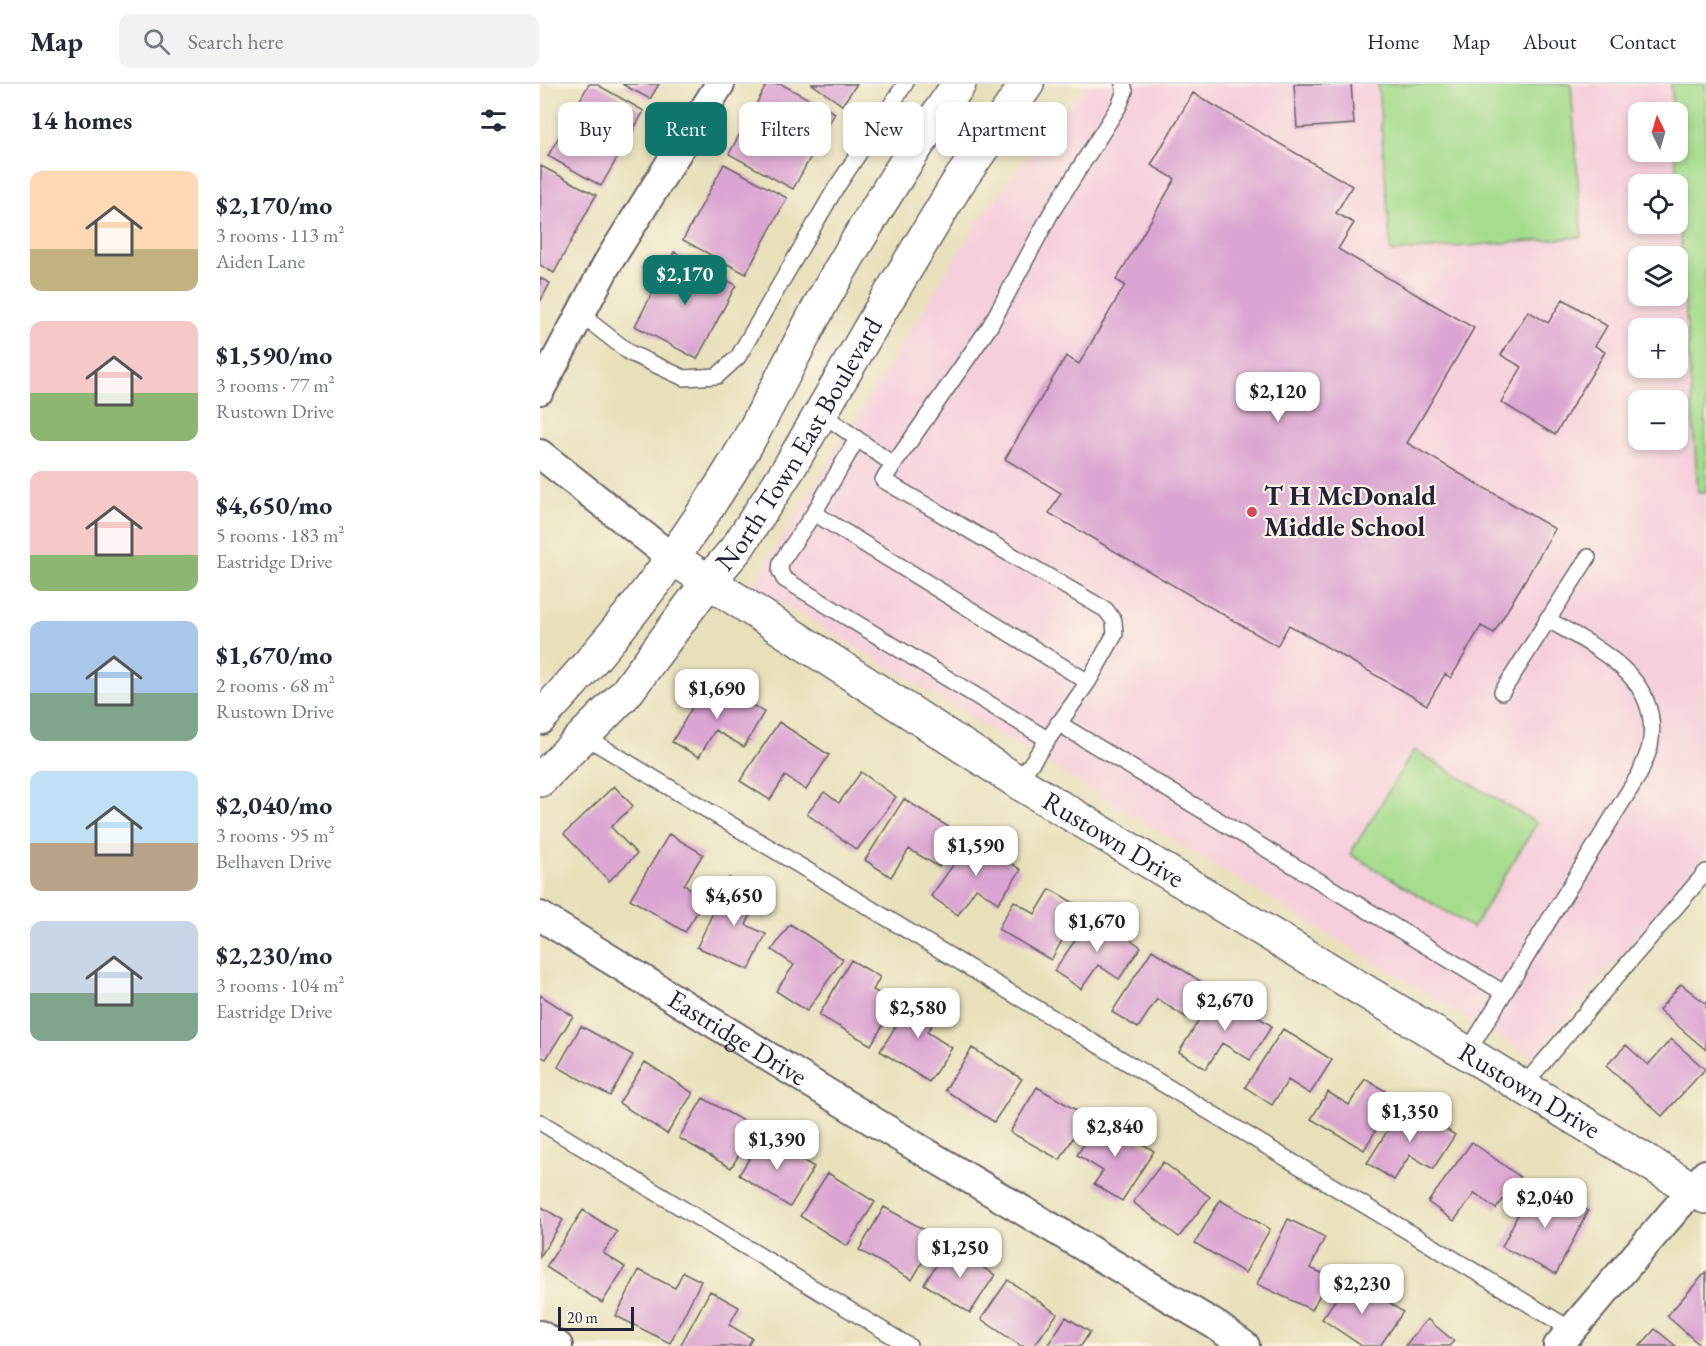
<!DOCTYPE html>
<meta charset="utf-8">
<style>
:root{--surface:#fff;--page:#f2f2f3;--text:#1f2937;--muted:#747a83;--line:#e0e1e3;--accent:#0f766e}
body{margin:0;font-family:"EB Garamond",serif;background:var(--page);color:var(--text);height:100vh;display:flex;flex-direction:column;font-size:22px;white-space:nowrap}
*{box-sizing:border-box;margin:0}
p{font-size:20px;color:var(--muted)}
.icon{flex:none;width:33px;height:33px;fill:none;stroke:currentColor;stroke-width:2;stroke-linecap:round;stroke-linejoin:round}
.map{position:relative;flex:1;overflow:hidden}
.drawer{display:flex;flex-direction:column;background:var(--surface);width:540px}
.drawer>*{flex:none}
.guide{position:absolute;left:18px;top:18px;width:570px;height:54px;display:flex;gap:12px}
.needle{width:39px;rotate:355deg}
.fabs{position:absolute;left:1088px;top:18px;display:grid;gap:12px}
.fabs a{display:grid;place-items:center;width:60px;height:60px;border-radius:12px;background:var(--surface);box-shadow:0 3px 9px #0003;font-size:30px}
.scale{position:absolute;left:18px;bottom:15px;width:76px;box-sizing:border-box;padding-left:6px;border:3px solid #22223b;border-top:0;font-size:16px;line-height:21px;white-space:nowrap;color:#22223b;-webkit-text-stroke:4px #fcf5e5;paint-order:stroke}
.price{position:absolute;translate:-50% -51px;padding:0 14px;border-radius:12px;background:#fff;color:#222;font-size:20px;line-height:39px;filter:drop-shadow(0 2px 3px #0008)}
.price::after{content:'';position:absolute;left:50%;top:36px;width:18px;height:14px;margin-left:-9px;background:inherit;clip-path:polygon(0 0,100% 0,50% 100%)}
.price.on{background:var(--accent);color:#fff}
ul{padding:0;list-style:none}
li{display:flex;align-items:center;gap:18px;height:150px;padding:0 30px}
li span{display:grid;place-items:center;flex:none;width:168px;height:120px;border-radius:12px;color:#555}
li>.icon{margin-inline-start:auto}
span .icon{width:72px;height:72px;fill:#fffc;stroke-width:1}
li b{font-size:26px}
h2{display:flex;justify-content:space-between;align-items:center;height:72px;padding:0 30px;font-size:26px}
.tag{padding:0 21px;border-radius:12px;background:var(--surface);box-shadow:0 3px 9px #0003;font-size:21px;line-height:54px}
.tag.on{background:var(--accent);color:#fff}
header{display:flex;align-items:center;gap:36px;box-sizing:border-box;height:84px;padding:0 30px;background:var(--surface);border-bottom:2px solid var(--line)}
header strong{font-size:28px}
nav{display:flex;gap:33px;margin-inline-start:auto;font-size:21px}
.search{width:420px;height:54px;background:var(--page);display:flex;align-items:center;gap:15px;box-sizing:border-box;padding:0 21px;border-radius:12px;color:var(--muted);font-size:22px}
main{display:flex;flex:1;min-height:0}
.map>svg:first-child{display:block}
</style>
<header>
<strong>Map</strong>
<div class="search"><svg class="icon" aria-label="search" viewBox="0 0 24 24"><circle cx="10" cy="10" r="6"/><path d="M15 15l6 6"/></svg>Search here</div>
<nav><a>Home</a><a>Map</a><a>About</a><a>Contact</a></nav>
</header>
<main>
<section class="drawer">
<h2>14 homes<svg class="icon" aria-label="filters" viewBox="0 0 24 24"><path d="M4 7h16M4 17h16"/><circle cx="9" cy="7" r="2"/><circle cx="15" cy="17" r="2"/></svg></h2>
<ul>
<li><span style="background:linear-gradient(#ffd9b3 65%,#c2b280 0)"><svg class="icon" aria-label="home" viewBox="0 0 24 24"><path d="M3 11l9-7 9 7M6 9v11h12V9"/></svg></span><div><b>$2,170/mo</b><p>3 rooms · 113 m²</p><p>Aiden Lane</p></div></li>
<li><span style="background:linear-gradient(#f6c9c9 60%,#8fb573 0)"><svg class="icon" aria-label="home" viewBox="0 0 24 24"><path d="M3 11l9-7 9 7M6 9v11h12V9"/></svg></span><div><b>$1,590/mo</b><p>3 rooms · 77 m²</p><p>Rustown Drive</p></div></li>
<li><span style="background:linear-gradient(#f6c9c9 70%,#8fb573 0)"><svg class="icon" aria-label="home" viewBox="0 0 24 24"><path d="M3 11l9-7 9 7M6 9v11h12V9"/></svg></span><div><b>$4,650/mo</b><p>5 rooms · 183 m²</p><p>Eastridge Drive</p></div></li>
<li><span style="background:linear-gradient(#a9c7e8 60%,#7fa58c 0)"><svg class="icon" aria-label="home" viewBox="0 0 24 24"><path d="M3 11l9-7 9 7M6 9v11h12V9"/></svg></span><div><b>$1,670/mo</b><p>2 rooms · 68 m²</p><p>Rustown Drive</p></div></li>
<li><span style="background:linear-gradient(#bfe0f5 60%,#b9a48a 0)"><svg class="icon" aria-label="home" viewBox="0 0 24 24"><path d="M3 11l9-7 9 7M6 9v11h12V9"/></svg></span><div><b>$2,040/mo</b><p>3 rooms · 95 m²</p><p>Belhaven Drive</p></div></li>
<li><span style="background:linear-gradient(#c9d6e8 60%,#7fa58c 0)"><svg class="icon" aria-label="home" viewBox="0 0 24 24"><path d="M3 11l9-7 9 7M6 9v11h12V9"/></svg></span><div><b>$2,230/mo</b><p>3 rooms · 104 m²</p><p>Eastridge Drive</p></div></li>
</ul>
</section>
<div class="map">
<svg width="1166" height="1262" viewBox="0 0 1166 1262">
<rect width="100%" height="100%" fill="#fcf5e5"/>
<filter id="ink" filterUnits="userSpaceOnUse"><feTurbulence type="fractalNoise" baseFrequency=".0167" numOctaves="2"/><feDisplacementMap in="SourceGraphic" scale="12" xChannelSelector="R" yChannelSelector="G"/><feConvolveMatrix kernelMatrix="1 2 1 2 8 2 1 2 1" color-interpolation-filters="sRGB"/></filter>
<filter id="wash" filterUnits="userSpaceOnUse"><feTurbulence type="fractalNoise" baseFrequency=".008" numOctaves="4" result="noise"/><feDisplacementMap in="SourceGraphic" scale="24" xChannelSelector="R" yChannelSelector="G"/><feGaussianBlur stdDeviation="1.35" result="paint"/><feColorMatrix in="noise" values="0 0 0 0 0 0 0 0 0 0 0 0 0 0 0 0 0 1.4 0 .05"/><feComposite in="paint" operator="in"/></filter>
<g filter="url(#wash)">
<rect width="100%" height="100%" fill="#e8e0ba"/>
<path fill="#f5cfdb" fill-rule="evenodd" d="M546,0H1166V772L993,974L213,501L439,135ZM1098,28H1137V68H1098ZM1098,100H1137V140H1098ZM1098,172H1137V212H1098ZM1098,244H1137V284H1098ZM1098,316H1137V356H1098Z"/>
<path fill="#a6dc8d" stroke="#647f64" stroke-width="1.5" d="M838,0H1031L1042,153L851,168Z
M1131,0H1166V408L1158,409L1135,68H1137V28H1133Z
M874,666L997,739L933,844L810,770Z"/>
<g id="blocks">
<path fill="#dba4d2" d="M49,0H56L104,27L61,102L8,72Z
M82,0H119L110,15Z
M227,0H241L295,29L253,105L189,70Z
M272,0H317L302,21Z
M754,0H811L814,40L757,44Z
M653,9L812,102L796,129L814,139L798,165L934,244L867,359L1015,445L954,549L941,542L911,594L905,590L887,621L749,541L737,562L509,429L521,409L465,375L526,272L539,280L585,201L576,196L635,95L611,81Z
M184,80L247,114L206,190L143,156Z
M1,82L56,111L14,189L0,181Z
M134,168L196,201L157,275L95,242Z
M0,194L10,199L0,218Z
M1023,215L1067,242L1055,262L1065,268L1015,351L961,318L982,283L961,271L988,227L1008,239Z
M168,596L224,628L204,663L175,646L159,673L132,658Z
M239,638L289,671L266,706L245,692L230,716L200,697Z
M321,688L356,713L317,766L267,730L284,708L299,719Z
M74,702L93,722L71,743L97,770L69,797L24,750Z
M364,715L420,750L399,783L369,765L351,793L325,776Z
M129,750L163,770L144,801L166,814L145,848L90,815Z
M433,753L481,786L458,819L436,804L418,831L391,812Z
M189,794L221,809L206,841L226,850L209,886L157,863Z
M510,805L541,823L511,876L458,845L474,817L495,830Z
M553,830L601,863L579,895L558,881L541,905L514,887Z
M250,840L303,875L267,927L236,907L254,881L232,866Z
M612,866L668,902L647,934L617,915L598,944L572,928Z
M311,876L340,893L333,906L356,919L331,961L279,931Z
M1141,900L1165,919L1166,918V966L1119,926Z
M378,907L404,923L387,948L412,964L389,998L340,967Z
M677,907L732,942L710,976L682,959L666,985L639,968Z
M0,911L33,932L6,975L0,972Z
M41,942L93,971L70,1012L18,983Z
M743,945L792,976L770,1010L748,996L732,1021L705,1003Z
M1131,955L1165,985L1122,1032L1066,982L1086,961L1108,981Z
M432,964L482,995L454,1038L405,1006Z
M105,978L153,1009L127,1050L79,1019Z
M825,995L856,1013L824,1066L771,1035L788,1008L809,1021Z
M497,1003L546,1032L520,1076L470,1048Z
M163,1014L215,1044L191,1084L139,1054Z
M865,1019L915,1051L893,1085L870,1071L854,1096L827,1079Z
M561,1034L614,1067L582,1117L554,1100L563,1087L537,1071Z
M223,1052L274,1083L250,1123L199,1091Z
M932,1058L980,1093L956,1125L935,1109L914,1137L888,1118Z
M623,1078L670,1113L639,1153L593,1118Z
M288,1089L335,1118L307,1162L260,1132Z
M993,1100L1048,1127L1016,1190L962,1163Z
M680,1116L730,1145L705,1189L655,1159Z
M0,1122L23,1136L0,1173Z
M344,1123L397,1153L372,1196L319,1166Z
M43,1126L77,1148L63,1169L85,1183L62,1219L6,1183Z
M748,1135L785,1153L770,1184L789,1192L772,1226L717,1200Z
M409,1162L455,1191L430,1229L384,1200Z
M99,1186L135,1204L143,1188L161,1197L130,1259L76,1232Z
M1166,1188V1256L1161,1262L1127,1232Z
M811,1193L863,1228L840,1262H822L782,1235Z
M468,1196L517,1230L494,1262H481L441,1235Z
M170,1207L199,1223L189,1241L212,1254L208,1262H140Z
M526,1233L550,1248L541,1262H507Z
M887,1235L914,1257L909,1262H865Z
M1115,1245L1136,1262H1100Z"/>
</g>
</g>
<g filter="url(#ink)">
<use href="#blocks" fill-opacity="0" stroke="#676467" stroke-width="1.5"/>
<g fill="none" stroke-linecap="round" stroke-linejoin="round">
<defs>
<path id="lane" d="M40,230L90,269L144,294L177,292L198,273L294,107L365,0
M281,329L354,381
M317,355L274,429L548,598
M274,429L241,478L240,487L244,495L507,655
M962,608L1048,473
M518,639L964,909
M44,652L1032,1246
M478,698L548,598L575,550L574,537L566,526L343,396L450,242L511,129L579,22L585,7L583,0
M927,969L1100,689C1103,680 1108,671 1110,662C1123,593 1056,564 1007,535
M983,1002L1166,788
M0,1038L369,1262"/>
<g id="street">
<path d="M0,306L67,180L180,0"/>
<path d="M0,370L131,473"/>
<path id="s1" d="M0,832L336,1039L677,1242L705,1262"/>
<path d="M0,1251L18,1262"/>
<path d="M1018,1262L1166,1090"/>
</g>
<g id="secondary">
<path id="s2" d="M131,473L478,698L1166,1113"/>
<path d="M0,634C67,563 129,484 181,402C218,345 247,282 279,223C322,146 368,72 419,0"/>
<path id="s3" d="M0,696L86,609L168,498L197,464L249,384L339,229L417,100L487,0"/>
</g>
</defs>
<use href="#lane" stroke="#676467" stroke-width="18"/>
<use href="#street" stroke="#676467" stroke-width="32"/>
<use href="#secondary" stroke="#676467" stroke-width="36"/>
<use href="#lane" stroke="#fff" stroke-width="15"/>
<use href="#street" stroke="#fff" stroke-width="28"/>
<use href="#secondary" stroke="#fff" stroke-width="33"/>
</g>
</g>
<circle fill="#d1495b" stroke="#fcf5e5" stroke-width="2" cx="712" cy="428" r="6"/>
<g text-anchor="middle" stroke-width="4.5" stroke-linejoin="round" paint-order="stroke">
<g font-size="27" fill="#22223b" stroke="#fcf5e5">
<text dy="9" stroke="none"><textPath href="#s3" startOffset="426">North Town East Boulevard</textPath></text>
<text dy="9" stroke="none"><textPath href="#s2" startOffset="525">Rustown Drive</textPath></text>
<text dy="9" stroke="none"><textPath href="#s1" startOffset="232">Eastridge Drive</textPath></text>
<text dy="9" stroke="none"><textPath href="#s2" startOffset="1011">Rustown Drive</textPath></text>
</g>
<g font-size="27" font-weight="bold" fill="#22223b" stroke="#fcf5e5" text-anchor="start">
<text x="724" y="421">T H McDonald<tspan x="724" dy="31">Middle School</tspan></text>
</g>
</g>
</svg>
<div class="fabs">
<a><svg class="needle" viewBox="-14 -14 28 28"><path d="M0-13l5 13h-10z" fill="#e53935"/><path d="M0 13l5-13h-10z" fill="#747a83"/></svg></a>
<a><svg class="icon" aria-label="locate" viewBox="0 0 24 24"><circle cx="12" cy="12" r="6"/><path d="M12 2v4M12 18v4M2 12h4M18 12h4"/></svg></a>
<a><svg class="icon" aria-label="layers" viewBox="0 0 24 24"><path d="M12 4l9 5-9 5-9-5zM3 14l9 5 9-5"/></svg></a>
<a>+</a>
<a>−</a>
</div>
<div class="scale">20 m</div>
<b class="price on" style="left:145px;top:222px">$2,170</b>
<b class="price" style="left:738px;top:339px">$2,120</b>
<b class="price" style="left:177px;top:636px">$1,690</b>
<b class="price" style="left:436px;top:793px">$1,590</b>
<b class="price" style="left:194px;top:843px">$4,650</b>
<b class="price" style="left:557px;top:869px">$1,670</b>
<b class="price" style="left:685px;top:948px">$2,670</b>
<b class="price" style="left:378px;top:955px">$2,580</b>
<b class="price" style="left:870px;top:1059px">$1,350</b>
<b class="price" style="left:575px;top:1074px">$2,840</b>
<b class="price" style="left:237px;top:1087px">$1,390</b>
<b class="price" style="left:1005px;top:1145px">$2,040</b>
<b class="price" style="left:420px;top:1195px">$1,250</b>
<b class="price" style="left:822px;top:1231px">$2,230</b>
<div class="guide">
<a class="tag">Buy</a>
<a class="tag on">Rent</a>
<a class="tag">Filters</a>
<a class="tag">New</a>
<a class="tag">Apartment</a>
</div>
</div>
</main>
